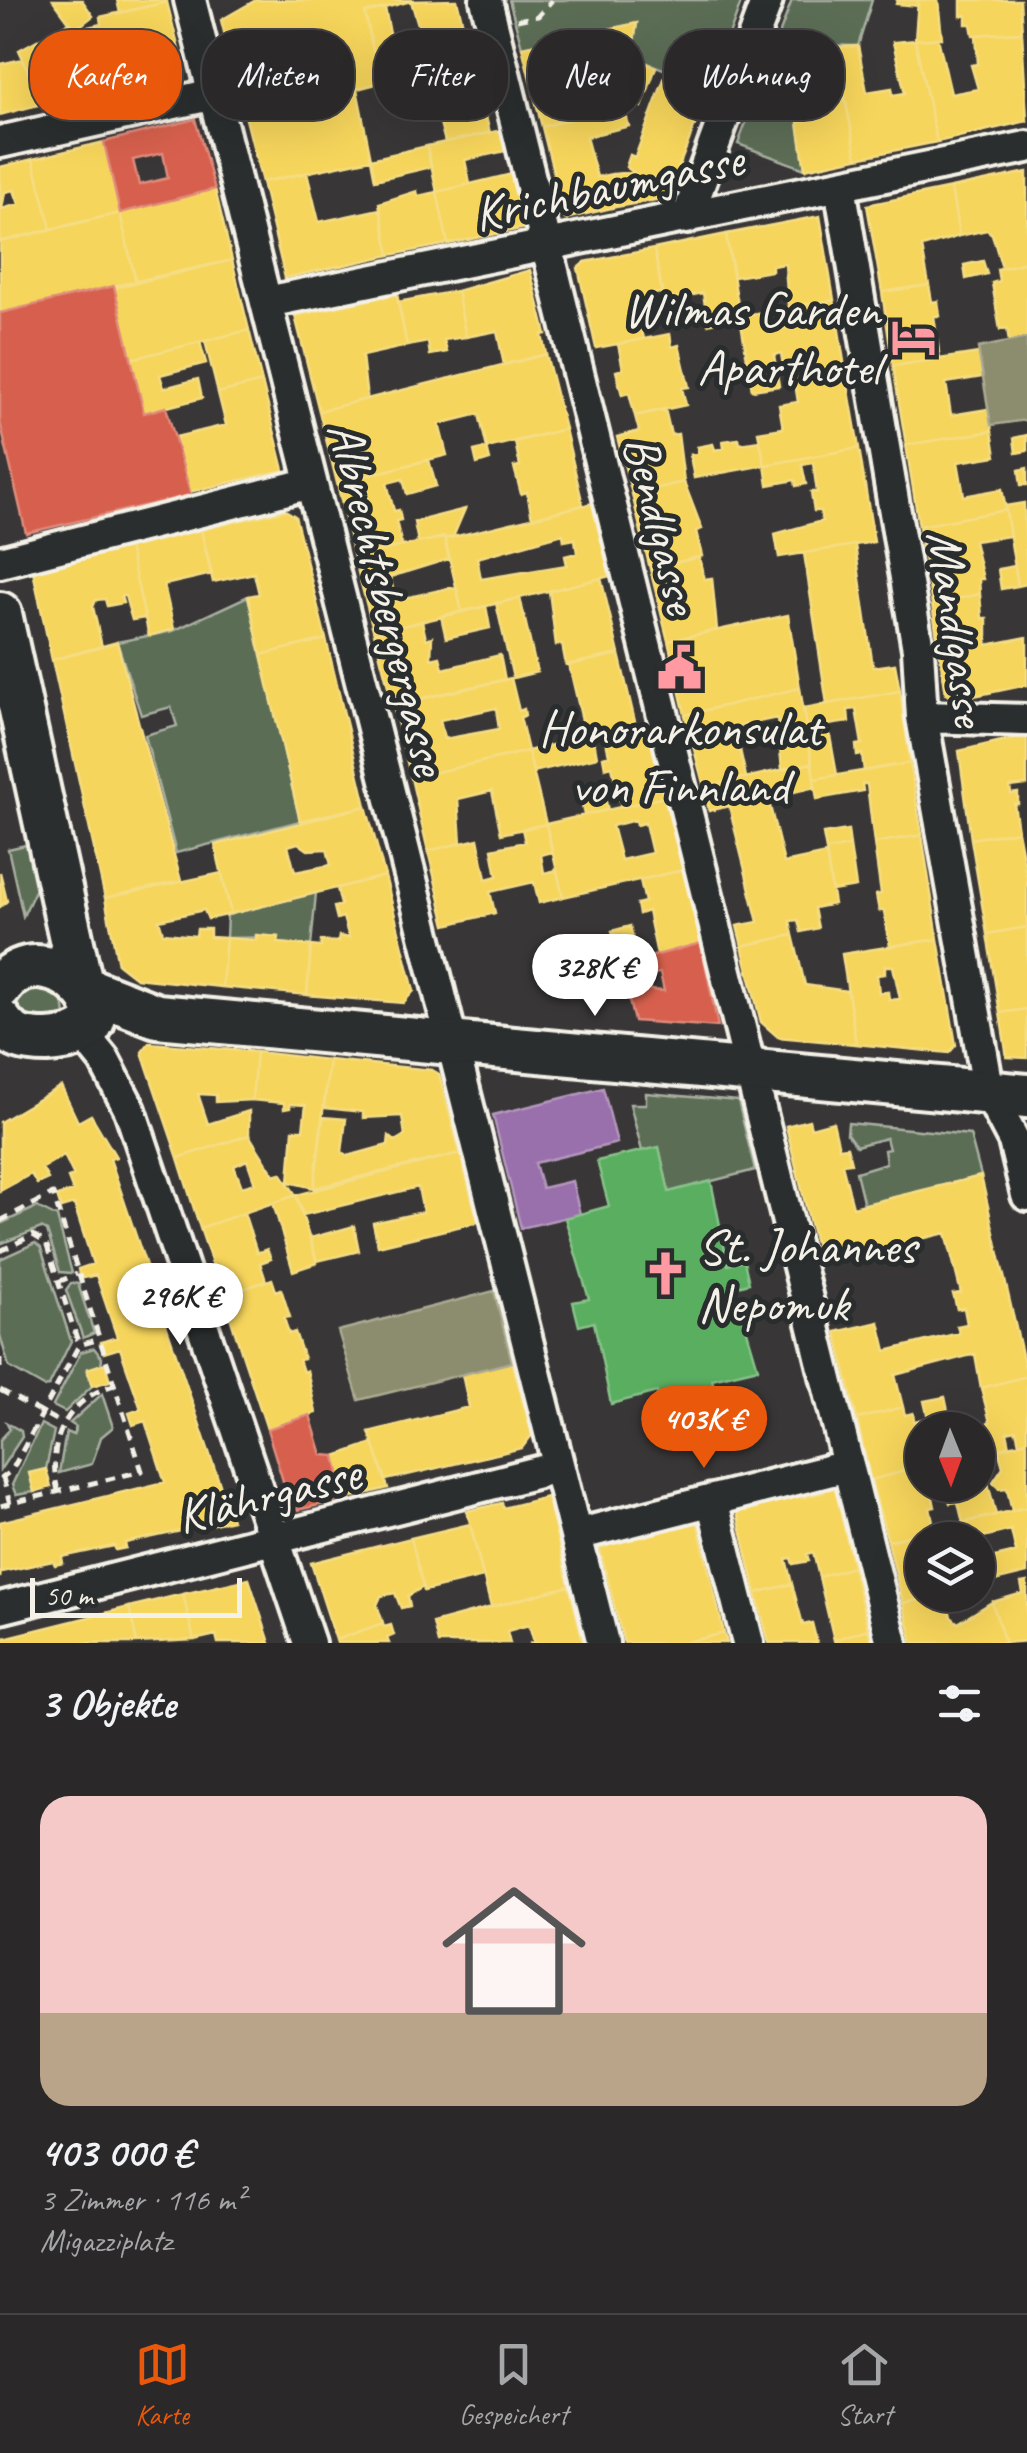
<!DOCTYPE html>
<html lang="de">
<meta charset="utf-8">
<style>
:root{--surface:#2a2829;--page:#323031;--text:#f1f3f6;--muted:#a5a6a8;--line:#464446;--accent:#ea580c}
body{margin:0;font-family:Caveat,sans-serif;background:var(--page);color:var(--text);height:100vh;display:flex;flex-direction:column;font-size:38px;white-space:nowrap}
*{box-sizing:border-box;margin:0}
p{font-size:32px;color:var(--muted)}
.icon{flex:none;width:55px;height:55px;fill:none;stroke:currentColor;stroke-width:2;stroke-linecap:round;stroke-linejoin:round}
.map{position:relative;height:1643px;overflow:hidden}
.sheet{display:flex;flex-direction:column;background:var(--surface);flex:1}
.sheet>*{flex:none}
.hud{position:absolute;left:30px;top:30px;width:968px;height:90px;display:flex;gap:20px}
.needle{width:65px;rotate:179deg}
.fabs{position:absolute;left:905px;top:1412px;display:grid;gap:20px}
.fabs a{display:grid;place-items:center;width:90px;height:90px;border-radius:50%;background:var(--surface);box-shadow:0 10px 40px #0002,0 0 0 2px var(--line);font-size:50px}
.scale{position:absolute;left:30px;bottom:25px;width:212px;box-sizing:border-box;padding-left:10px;border:5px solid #f4f1e8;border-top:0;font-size:28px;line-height:35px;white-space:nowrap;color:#f4f1e8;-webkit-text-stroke:8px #2a2d2e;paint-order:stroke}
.price{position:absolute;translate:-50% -85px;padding:0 22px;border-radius:35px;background:#fff;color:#222;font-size:32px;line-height:65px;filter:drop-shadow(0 2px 5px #0008)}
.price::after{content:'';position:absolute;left:50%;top:60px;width:30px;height:22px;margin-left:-15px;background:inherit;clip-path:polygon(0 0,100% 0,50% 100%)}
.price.on{background:var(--accent);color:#fff}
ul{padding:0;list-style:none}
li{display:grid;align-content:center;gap:20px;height:530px;padding:0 40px}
li span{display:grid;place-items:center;height:310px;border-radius:30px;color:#555}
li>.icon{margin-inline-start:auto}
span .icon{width:180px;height:180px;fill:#fffc;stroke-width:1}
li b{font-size:42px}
h2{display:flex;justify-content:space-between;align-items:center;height:120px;padding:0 40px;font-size:42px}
.tag{padding:0 35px;border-radius:40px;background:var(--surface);box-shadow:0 10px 40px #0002,0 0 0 2px var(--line);font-size:35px;line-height:90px}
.tag.on{background:var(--accent);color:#fff}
.menu{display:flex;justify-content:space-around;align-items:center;height:140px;border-top:2px solid var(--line);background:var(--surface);font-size:28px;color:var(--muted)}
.menu a{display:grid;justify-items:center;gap:5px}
.menu .on{color:var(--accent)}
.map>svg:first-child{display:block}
</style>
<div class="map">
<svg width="1027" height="1643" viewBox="0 0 1027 1643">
<rect width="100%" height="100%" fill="#383637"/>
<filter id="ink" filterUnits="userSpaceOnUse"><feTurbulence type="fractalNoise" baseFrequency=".01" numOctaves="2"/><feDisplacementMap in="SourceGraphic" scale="20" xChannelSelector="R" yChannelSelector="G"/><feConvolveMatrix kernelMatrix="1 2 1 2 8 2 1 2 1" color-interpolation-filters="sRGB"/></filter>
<g filter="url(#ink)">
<path fill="#5b6d57" stroke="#a8afa0" stroke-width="2.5" d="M509,0H742L710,87L632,57L637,23L522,47Z
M792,0H872L858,46L813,45L798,122L805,169L738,144Z
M248,596L300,821L176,853L145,735L177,726L171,707L141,715L117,642L173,631Z
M30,844L39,882L23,916L8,849Z
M316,893L311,946L278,943V937L226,938L227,915Z
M36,987L63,999L65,1015L29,1021L18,1013V994Z
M646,1093L738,1101L755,1170L669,1192L659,1148L642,1151L630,1104H646Z
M848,1123L970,1135L981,1176L864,1205L856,1172L886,1163L884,1150L889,1149L886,1138L856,1146L847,1134Z
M37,1207L57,1217L72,1273L60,1272L47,1231L41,1228L0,1244V1224Z
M35,1243L41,1248L71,1341L49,1386L44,1387L9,1367L0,1335V1259Z
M71,1283L78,1284L94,1333L83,1338L66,1290Z
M94,1348L102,1358L101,1365L87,1369L92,1386L65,1412L53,1406L81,1352Z
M102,1394L113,1427L101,1437L92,1464L59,1473L66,1432L73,1435L76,1427L70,1423Z
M7,1423L21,1431L22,1437L0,1470V1440L10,1429Z
M41,1424L54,1431L46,1469L30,1473L34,1492L16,1495L12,1485Z"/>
<path fill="#f6d55c" stroke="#f5dd86" stroke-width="2.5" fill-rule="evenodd" d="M53,0H82L93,16L75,30Z
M117,0H167V2L120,13Z
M256,0H415L365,13L380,83L357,89L371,159L262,182L221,20Z
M457,0L472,61L430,71L424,46L409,59L403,50L395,52L401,79L380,83L365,13L385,8L390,34L404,38L419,28L411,1Z
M897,0H918V6L896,4Z
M918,0H938L942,38L915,40Z
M961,0H1020L1022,32L973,35L971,24H966V15L961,16Z
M167,2L185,74L181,82L48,114L19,50L70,22L75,30L101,24L100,17Z
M637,23L623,104L542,127L522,47ZM599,58L604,78L585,83L587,91L572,95L570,90L564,91L560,73Z
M1022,32L1027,121L937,142L915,40L938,38L951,94L978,89L971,65L978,64L976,35Z
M915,40L937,142L857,158L835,47L858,46L867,92L892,88L893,95L905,93L893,42Z
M632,57L656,67L642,107L623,104Z
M23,59L42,104L0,115V64Z
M472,61L490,133L445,142L427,72Z
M667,71L710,87L670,189L661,199L616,207L612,174L633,172L626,167L630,155L635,157Z
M840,72L857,158L805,169L798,122L822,117L823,97L831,96L827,74Z
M623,104L629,126L586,137L597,177L612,174L616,207L565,219L542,127Z
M502,130L505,151L465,160L470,184L437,192L427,146Z
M104,142L120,213L51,229L33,159Z
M427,146L431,167L375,180L371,159Z
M33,159L51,229L0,242V167ZM14,190L19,204L2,209L5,192Z
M1027,172V262L1002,268L992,234L987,230L959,236L951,188Z
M307,173L319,222L380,209L390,255L285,278L262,182Z
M512,174L525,228L448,244L437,192Z
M951,188L959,236L922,247L929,285L882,292L867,205Z
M215,189L232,260L136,283L120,213Z
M417,191L418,196L437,192L448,244L390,255L379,203Z
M120,213L136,283L0,313V242Z
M820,216L834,300L788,307L785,264L772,266V271L734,277L726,234Z
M726,234L740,316L708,324L703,293L664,301L654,249Z
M654,249L662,293L645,295L647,306L637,307L644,339L596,348L578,268L585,262Z
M232,260L249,330L131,359L114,286Z
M983,261L987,274L966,279L964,265Z
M1027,262V338L1009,342L1007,328L1000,330L992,283L999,281L997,269Z
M530,270L546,334L542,335L546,354L504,365L497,331L466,337L457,291Z
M929,285L932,302L938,301L940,316H934L940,359L893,366L882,292Z
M457,291L466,337L444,340L447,352L430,355L428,342L407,346L398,302Z
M397,294L407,346L362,356L367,399L319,411L295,316Z
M834,300L846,374L795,383L793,365L783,366L781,353L774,355L779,386L752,390L740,316L768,311L772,331L787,328L783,308Z
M249,330L262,382L218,393L205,341Z
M670,334L672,347L679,345L689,387L682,388L686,405L635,416L629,393L622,395L616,371L623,369L618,344Z
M200,342L206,363L160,375L164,388L198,379L202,398L144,413L131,359Z
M979,353L982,377L946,383L951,415L988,409L992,431L906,445L893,366Z
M546,354L565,429L487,448L479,414L439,424L447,455L337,483L319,411Z
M846,374L859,448L765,465L758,432L783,428L779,405L798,402L795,383Z
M262,382L284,470L189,492L176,437L226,425L218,393Z
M665,409L671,435L678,434L684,482L632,494L617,437L639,431L635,416Z
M565,429L583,505L532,518L527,492L521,494L514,467L520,466L515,442Z
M992,431L996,456L958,462L964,496L1002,489L1006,510L919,526L906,445Z
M1027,435V451L1016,453L1014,438Z
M739,439L740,444L760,441L765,465L694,478L690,455L698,453L697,447L713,444L715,450L724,448L723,441Z
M487,448L490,460L477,464L474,451Z
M859,448L874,542L779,557L775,534L822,521L820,511H814L811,492H817L813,463L802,465L806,484L796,486L795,480L768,485L765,465Z
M429,460L436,486L407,494L403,479L387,483L394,511L399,510L401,520L396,521L402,546L354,557L337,483Z
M1027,468V485H1021L1019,470Z
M684,482L702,529L696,531L702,556L650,569L632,494Z
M593,503L610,576L462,612L445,539ZM563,534L564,541L575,539L577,553L565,556L567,565L481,579L477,558Z
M1024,503L1027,584L1018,586L1005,506Z
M465,509L453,537L418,542L414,522Z
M285,510L295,516L326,639L261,655L248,596L259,594L254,573L213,582L201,530Z
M1006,510L1010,536L974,541L983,579H979L980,594L932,604L919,526Z
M201,530L212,574L164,585L174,629L149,636L129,548Z
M444,537L449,559L390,577L396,600L449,588L457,589L462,612L374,633L354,557Z
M855,545L873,667L895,664L900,691L827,704L804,553Z
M129,548L145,618L132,620L125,596H121L123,603L107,606L105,599L96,600L93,607L102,647L52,660L33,571Z
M699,557L704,579L712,578L717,630L668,641L650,569Z
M1015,566L1018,586L1001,589L998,569Z
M601,578L619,654L566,665L562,644L556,645L549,591Z
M980,594L982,618H987V645L1027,637V685L955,700L946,694L932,604Z
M520,598L537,672L513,678L496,603Z
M486,606L490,628L446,638L441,616Z
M788,615L800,688L685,715L668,641Z
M422,621L426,639L432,637L431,659L440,657L443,669L500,655L505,680L393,705L374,633Z
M326,639L366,806L300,821L261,655Z
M117,642L181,881L105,898L52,660Z
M619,654L636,726L586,737L569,665Z
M511,678L519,711L524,709L525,716L520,717L528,751L411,778L393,705ZM496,708L499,729L444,739L440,720Z
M800,688L812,763L782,769L777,718L735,727L746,777L704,787L685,715Z
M900,691L910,763L864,771L862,754L857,755L856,745L862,744L856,709L848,710L849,722L828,725L837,775L814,779L804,708Z
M647,725L664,797L621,807L612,766L605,768L603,757L609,755L604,733Z
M593,735L597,757L533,772L528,751Z
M1027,735V785L1010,787L1011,794L1018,793V804H1014L1018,831L971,839L959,751Z
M528,751L546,824L501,834L492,791L458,799L461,843L428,851L411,778Z
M812,763L815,787L768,798L784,863L826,854L834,904L814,908L818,928L801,932L798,920L790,921L793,935L742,946L737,926L758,922L729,806L709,811L704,787Z
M910,763L922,835L874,843L867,784H862L863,791L817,799L814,779Z
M603,790L608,810L584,815L580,795Z
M664,797L683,870L563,897L546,824ZM635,820L636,825L645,823L652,853L621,860L612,826Z
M366,806L385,876L231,914L215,845ZM298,843L308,850L327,849L331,865L295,872L288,846Z
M546,824L552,852L541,855L544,873L557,870L563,897L539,903L534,882L490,892L495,913L446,925L428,851L478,839L486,879L497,876L492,849L525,842L522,829Z
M848,830L850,846L826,850L823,834Z
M1018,831L1027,878V927L987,934L971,839Z
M922,835L938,939L890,946L884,911H879L876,895L881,894L874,843Z
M850,846L856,887L832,891L826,850Z
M683,870L701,943L657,955L648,911L639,914L637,904L645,902L640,880Z
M0,872L7,901L0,907Z
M222,873L231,914L208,919L204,910L159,920L163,933L196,936L197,929H210V937L226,938L222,987L136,978L118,964L105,898Z
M385,876L414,991L403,1003L307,995L311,946L321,947V941L338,942L339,936L349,938L343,917L337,919L334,907L341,905L337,888Z
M630,926L638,959L620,965L612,931Z
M1027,927V1009L1000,1013L987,934Z
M256,935L279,937L278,943L311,946L307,995L222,987L226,938L256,940Z
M793,935L805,985L848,991L856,1044L778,1037L761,1022L742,946Z
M938,939L956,1045L949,1053L856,1044L842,954ZM885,966H893L900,999L889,1000L888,992L879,993L877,975L885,974Z
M1027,1009V1058L1007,1057L1000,1013Z
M149,1043L256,1052L252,1100L216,1102V1095L198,1094L208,1124L249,1111V1135L178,1158L142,1052Z
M256,1052L329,1060L314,1188L289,1182L293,1130H303L306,1105L290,1104V1108L284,1109V1103L252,1100Z
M329,1060L432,1070L439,1074L460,1153L314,1188L323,1117L346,1119L342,1152L348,1156L388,1145L389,1136L395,1141L405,1135L402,1116L363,1118V1112L324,1108Z
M61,1086L78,1122L91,1115L116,1157L110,1159L232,1520L125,1543L126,1548L116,1550L114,1546L62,1557L63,1563L55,1565L53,1561L1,1572L0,1578V1522L165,1482L145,1421L133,1425L129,1413L141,1409L120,1348L104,1353L101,1342L117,1337L96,1275L80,1279L78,1269L93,1264L74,1204L61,1208L57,1196L73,1191L68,1178L74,1176L64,1155L42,1168L48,1179L37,1184L31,1174L0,1191V1122Z
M809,1120L811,1128L833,1122L839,1148L847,1147L851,1163L842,1164L853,1207L981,1176L1027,1376L981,1388L975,1354L895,1375L903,1407L857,1419L836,1332L879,1322L886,1351L959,1333L957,1326L967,1324L964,1308L957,1309L953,1294L961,1293L946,1233L820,1263L786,1126Z
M249,1135L274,1175L281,1173L296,1195L200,1228L178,1158ZM247,1160L255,1183L242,1187L234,1166Z
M460,1153L478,1222L378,1246L373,1223L423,1212L418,1187L303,1215L296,1195Z
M296,1195L317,1263L293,1271L273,1203Z
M244,1213L257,1253L267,1249L271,1259L260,1263L266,1281L223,1296L200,1228Z
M354,1226L359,1251L317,1261L310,1238Z
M272,1279L276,1291L281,1289L290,1317L284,1318L289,1334L295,1332L304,1359L299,1360L303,1372L307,1370L316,1413L267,1429L223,1296Z
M512,1362L532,1435L522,1448L386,1480L369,1432L469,1407L462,1374Z
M105,1363L110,1381L92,1386L87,1369Z
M1027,1376V1441L1019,1443L1016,1430L1007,1432L1010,1446L978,1455V1430L990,1422L981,1388Z
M945,1397L952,1430H922V1435L912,1438L920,1467L871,1480L857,1419L903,1407L905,1415L913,1413L914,1421L928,1418L924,1401Z
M1027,1441V1507L1012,1511L1007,1488L999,1489L993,1482L1003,1467L998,1449Z
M373,1443L388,1488L345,1499L335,1456Z
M978,1455H981L996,1515L963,1523L958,1502L950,1503L949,1498L956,1496L953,1485H978Z
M920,1467L925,1491L931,1488L935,1507L930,1508L935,1530L888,1541L871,1480Z
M46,1469L51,1487L34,1492L29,1473Z
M834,1484L853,1567L819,1577L813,1552L807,1554L809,1561L793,1564L791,1558L786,1559L792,1584L756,1593L736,1508L746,1506L747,1511L801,1492L802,1498L824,1492L822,1486Z
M547,1497L569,1586L491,1607L467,1511L502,1503L503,1508Z
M1027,1507V1573L978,1585V1561L1016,1552L1011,1530L971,1540H922V1595L928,1598L903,1603L888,1541Z
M697,1521L724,1633L684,1643H624L599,1546Z
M470,1524L483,1577L424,1591L411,1538Z
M411,1538L423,1587L408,1596L410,1606L401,1608L395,1593L381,1596L377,1605L383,1623L336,1640L311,1563Z
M853,1567L868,1629L834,1640L819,1577Z
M249,1579L270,1643H218L216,1635L194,1640L183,1594Z
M1027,1582V1641L1005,1643L992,1602L1023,1593L1021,1583Z
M792,1584L803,1625L812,1623L817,1643H769L756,1593Z
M569,1586L583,1643H529L534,1642L529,1625L507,1631L510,1643H438L433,1623Z
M183,1594L194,1640L137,1643L129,1607Z
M946,1595L951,1617L958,1623L992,1602L1005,1643H913L903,1603Z
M129,1607L137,1643H0V1639Z
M383,1623L384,1627L391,1625L394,1635L387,1638L389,1643H337L336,1640Z
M868,1629L872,1643H835L834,1640Z
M724,1633L727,1643H691L690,1641Z"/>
<path fill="#d6604d" stroke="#df8c7c" stroke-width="2.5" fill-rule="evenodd" d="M195,119L215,189L120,213L104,142ZM163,153L168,178L139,185L133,160Z
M114,286L144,413L166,407L191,495L26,533L0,422V313Z
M701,943L718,1027L634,1021L620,965ZM660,973L664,991L650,990V974Z
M310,1415L322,1455L335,1456L345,1499L298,1510L291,1507L267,1429Z"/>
<path fill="#9970ab" stroke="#b497bd" stroke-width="2.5" d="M603,1088L617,1143L535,1163L542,1188L572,1181L580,1214L521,1228L493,1115Z"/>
<path fill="#5aae61" stroke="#88c28a" stroke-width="2.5" d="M659,1147L669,1192L711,1181L728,1265L744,1261L749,1283L734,1287L758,1368L712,1379L714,1387L702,1393L659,1401L657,1392L611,1404L594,1322L579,1326L573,1302L589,1299L565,1218L609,1206L597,1161Z"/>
<path fill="#8c8c6e" stroke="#abaa93" stroke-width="2.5" d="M1027,338V420L991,425L978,348Z
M494,1291L512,1362L359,1400L338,1331Z"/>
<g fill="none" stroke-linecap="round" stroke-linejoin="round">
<defs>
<path id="street" d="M190,0L603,1643
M486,0L892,1643
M0,142L214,94
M840,186L918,649L922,717L989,1093L1014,1141L1027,1195
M687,218L767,0
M267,302L1027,147
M0,562L311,483
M922,717L1027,720
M83,1034L104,1060L130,1110L309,1643
M712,1500L748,1643
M576,1535L847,1466
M0,1608L558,1467"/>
<path id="secondary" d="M0,614L81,984
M0,987C45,922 158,1036 47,1041C27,1041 12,1039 0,1021
M87,989L157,1016L1027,1096"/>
</defs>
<use href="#street" stroke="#f4f1e8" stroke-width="38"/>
<use href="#secondary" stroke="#f4f1e8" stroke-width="50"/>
<path stroke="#f4f1e8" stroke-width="5" stroke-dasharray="10 8" stroke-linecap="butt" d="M517,20L538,16L552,0
M0,1221L53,1194L142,1471L0,1506
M0,1251L33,1235L46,1243L79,1345
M58,1282L77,1274
M0,1358V1374
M0,1390L63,1424
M3,1478L10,1504
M0,1479L12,1470L79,1345L100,1339
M58,1491C46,1443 65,1400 114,1385"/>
<use href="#street" stroke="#2a2d2e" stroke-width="30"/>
<use href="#secondary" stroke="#2a2d2e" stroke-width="42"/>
</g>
</g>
<defs>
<symbol id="hotel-bare" viewBox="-9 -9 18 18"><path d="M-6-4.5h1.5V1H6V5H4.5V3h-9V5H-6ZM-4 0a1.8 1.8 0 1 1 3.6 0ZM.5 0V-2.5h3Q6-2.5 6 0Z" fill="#ff9aa2" stroke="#2a2d2e" stroke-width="2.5" paint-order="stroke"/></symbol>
<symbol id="civic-bare" viewBox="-9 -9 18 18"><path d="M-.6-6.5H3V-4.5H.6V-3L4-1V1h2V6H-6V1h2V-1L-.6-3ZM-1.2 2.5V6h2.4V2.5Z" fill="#ff9aa2" stroke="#2a2d2e" stroke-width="2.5" paint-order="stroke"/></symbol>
<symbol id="church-bare" viewBox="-9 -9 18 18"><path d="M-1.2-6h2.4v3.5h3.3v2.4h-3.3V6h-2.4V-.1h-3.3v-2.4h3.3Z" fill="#ff9aa2" stroke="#2a2d2e" stroke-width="2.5" paint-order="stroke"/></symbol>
</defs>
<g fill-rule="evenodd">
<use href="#hotel-bare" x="882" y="306" width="63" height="63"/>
<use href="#civic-bare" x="648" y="636" width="63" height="63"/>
<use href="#church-bare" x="634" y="1242" width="63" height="63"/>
</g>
<g text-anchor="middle" stroke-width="10" stroke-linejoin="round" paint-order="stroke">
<g font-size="50" fill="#f4f1e8" stroke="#2a2d2e">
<text transform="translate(608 185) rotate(-12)" y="18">Krichbaumgasse</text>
<text transform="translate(663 524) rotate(76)" y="18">Bendlgasse</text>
<text transform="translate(389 598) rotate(76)" y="18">Albrechtsbergergasse</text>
<text transform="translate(959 628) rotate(82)" y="18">Mandlgasse</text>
<text transform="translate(268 1493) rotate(-14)" y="18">Klährgasse</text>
</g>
<g font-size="50" fill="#f4f1e8" stroke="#2a2d2e" text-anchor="end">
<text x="880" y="326">Wilmas Garden<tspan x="880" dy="58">Aparthotel</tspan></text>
<text x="680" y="745" text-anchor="middle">Honorarkonsulat<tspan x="680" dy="58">von Finnland</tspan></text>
<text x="698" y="1263" text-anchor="start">St. Johannes<tspan x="698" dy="58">Nepomuk</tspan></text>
</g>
</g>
</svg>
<div class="fabs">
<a><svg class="needle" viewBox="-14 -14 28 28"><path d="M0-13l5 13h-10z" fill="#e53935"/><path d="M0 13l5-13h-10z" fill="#a5a6a8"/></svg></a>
<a><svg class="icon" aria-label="layers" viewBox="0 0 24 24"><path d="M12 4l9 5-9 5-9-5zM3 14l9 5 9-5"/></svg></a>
</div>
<div class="scale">50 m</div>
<b class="price" style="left:595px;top:1019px">328K €</b>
<b class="price" style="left:180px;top:1348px">296K €</b>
<b class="price on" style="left:704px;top:1471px">403K €</b>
<div class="hud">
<a class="tag on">Kaufen</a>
<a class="tag">Mieten</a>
<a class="tag">Filter</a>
<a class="tag">Neu</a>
<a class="tag">Wohnung</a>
</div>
</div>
<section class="sheet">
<h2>3 Objekte<svg class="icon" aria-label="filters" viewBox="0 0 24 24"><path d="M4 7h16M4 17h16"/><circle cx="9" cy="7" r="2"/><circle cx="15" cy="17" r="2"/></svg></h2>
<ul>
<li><span style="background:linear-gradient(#f6c9c9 70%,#b9a48a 0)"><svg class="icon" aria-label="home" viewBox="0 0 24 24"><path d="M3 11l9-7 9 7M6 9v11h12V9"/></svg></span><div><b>403 000 €</b><p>3 Zimmer · 116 m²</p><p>Migazziplatz</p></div></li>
</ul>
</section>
<nav class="menu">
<a class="on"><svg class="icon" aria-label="map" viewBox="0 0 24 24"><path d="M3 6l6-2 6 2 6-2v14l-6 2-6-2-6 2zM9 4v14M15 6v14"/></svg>Karte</a>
<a><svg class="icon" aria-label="saved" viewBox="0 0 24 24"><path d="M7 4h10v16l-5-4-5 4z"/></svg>Gespeichert</a>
<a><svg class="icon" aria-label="home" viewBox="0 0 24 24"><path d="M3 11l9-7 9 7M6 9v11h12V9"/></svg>Start</a>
</nav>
